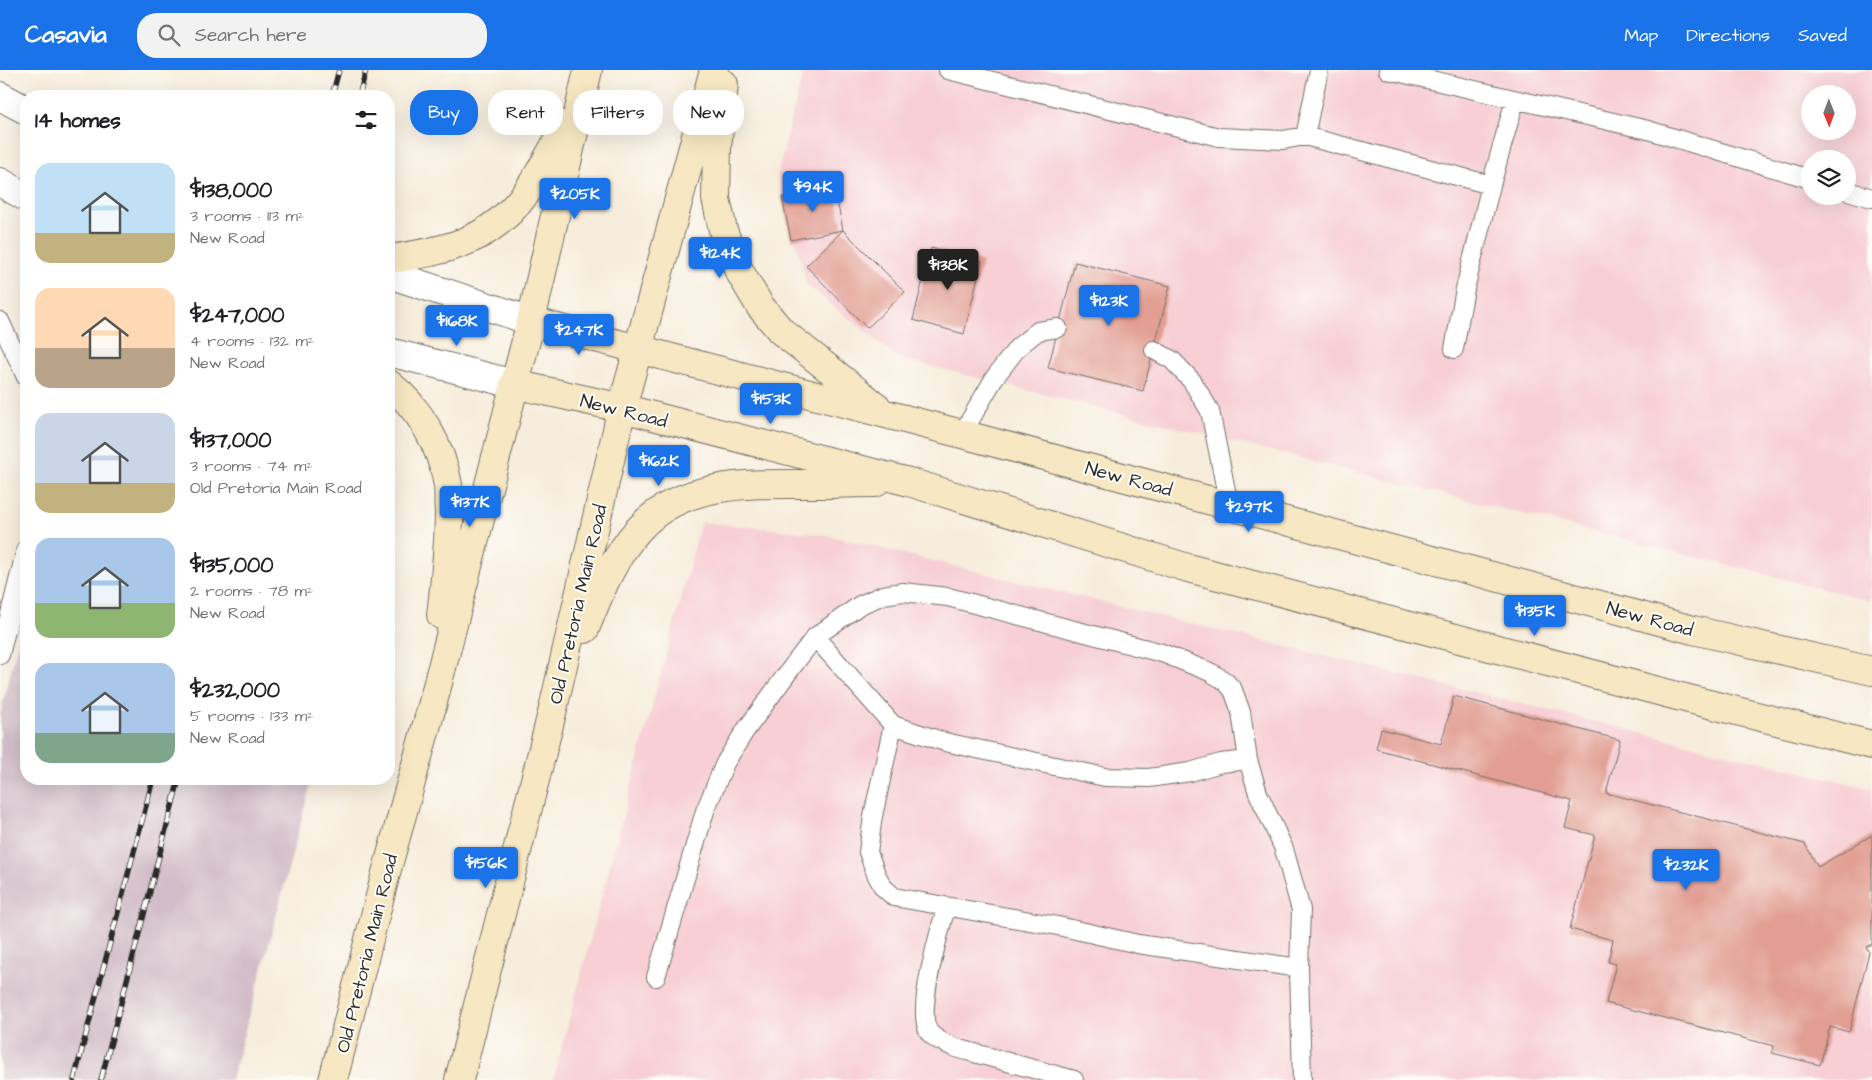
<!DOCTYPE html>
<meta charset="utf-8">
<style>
:root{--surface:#fff;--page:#f2f2f2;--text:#202124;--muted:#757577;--accent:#1a73e8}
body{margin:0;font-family:"Architects Daughter",sans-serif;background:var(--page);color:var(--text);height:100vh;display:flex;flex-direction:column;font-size:19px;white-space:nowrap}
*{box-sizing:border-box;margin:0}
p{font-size:16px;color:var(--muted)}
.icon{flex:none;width:28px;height:28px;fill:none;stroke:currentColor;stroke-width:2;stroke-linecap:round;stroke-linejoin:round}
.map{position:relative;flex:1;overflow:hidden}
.side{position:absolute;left:20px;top:20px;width:375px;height:695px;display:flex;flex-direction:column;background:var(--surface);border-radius:20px;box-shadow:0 5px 20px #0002}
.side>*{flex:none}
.banner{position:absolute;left:410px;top:20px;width:475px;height:45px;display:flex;gap:10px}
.needle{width:32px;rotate:179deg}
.tools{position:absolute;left:1801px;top:15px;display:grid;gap:10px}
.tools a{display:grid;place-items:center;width:55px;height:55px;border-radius:50%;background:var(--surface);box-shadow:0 5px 20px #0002;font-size:25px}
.price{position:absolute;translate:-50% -42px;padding:0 11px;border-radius:5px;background:var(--accent);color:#fff;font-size:16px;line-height:32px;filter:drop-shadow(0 1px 2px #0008)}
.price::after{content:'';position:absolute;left:50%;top:30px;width:15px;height:11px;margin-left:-8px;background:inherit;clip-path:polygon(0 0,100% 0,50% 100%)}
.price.active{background:#222;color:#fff}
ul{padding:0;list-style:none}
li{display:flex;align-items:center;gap:15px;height:125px;padding:0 15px}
li span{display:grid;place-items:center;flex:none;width:140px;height:100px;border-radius:15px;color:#555}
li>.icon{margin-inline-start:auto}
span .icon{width:60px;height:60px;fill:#fffc;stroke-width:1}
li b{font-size:21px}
h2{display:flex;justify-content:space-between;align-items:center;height:60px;padding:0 15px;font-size:21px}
.pill{padding:0 18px;border-radius:20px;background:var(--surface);box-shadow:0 5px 20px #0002;font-size:18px;line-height:45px}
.pill.active{background:var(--accent);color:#fff}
header{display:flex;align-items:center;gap:30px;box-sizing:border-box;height:70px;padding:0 25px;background:var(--accent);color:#fff}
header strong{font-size:24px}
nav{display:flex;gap:28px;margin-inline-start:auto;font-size:18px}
.search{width:350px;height:45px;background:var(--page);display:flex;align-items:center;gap:12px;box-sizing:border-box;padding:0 18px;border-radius:20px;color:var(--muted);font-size:19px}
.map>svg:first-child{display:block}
</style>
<header>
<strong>Casavia</strong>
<div class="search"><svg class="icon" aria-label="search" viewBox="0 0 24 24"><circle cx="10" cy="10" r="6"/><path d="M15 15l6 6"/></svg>Search here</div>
<nav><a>Map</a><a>Directions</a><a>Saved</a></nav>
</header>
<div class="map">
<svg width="1872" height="1010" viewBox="0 0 1872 1010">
<rect width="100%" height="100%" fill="#fdfcf7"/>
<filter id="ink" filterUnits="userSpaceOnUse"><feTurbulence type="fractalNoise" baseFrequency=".02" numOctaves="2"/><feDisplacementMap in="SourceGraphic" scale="10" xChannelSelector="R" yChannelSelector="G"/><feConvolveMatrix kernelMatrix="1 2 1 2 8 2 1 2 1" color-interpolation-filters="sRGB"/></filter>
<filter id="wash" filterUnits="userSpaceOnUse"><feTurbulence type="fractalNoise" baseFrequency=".0096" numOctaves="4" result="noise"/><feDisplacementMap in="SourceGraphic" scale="20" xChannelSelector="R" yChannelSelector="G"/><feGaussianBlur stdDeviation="1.12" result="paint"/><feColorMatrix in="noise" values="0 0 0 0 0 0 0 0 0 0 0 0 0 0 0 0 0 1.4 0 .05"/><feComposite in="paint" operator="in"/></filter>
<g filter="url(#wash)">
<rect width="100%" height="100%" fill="#f7eddc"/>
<path fill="#f7cfd5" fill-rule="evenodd" d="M804,0H1872V531L898,288L807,215L777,105ZM1810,24H1848V61H1810ZM1810,89H1848V126H1810Z
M701,452L822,464L1872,719V1010H553Z"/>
<path fill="#d2bdc8" d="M26,540V709H312L262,900L231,1010H0V645Z"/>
<g id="blocks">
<path fill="#e29e93" d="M834,116L843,160L791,170L782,127Z
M843,160L905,222L867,258L806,196Z
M931,178L982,191L964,264L913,250Z
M1075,192L1170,216L1143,321L1048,298Z
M1454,626L1620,670L1606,723L1805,774L1818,797L1872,765V874L1866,877L1869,882L1849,962L1830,957L1820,995L1772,983L1774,976L1606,933L1616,894L1608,892L1613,870L1570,859L1595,765L1565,758L1572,731L1376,679L1381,659L1441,674Z"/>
</g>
</g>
<g filter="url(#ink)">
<use href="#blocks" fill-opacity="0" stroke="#726f69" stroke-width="1"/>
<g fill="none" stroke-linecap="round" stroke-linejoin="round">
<defs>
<path id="service" d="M948,0L1219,67L1283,70L1305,66L1491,115
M1388,0L1648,60L1810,109
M1305,66L1319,0
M1848,121L1872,128
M0,251L26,307
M1454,279L1465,219L1491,115L1515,30
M1154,280L1172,290L1192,311L1210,341L1229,435
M962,364L995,307L1018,277L1038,261L1058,258
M815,567L893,655L945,672L1105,707L1149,708L1190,702L1221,693L1248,690
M0,585L26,479
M893,655L873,746L868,782L876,804L883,817L894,827L1058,856L1138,874L1299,898
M946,837C940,862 915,941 929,962C935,970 947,974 956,978L1074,1010
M656,907L705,741L725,693L745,661L792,597L815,567L860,535L883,525L903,522L948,527L1162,583L1210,602L1225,611L1233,620L1241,642L1248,690L1258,723L1284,779L1301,840L1299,898L1302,1010"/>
<path id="minor" d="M0,26L26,40
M0,112L26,127
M389,204L531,251
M389,282L514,314"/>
<path id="secondary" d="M724,14L717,77L716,129L723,160L738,199L760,236L781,261L877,337
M389,189C446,181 490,172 526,123C542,101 553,77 568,54
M531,251L962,364L1693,560L1872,601
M389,314C420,338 441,376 448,415C449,424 448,433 449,442C449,476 445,511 441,545
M514,314L622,338L909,412L1188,498L1681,627L1872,675
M585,559C599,524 613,487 639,459C684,409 756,414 818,414C837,414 856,413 875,413
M333,1010L386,803L432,636L531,251L588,0
M459,1010L553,639L622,338L714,0"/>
</defs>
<use href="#service" stroke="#726f69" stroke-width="20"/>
<use href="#minor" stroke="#726f69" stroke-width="30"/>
<use href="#secondary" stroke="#726f69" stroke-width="30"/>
<use href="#service" stroke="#fff" stroke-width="18"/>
<use href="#minor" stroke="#fff" stroke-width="28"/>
<use href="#secondary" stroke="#f7e8c3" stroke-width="28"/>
<defs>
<path id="rail" d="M332,26L339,0
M359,26L366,0
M74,1010L153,709
M101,1010L179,709"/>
</defs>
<use href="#rail" stroke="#2b2b2b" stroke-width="5.5"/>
<use href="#rail" stroke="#fdfcf7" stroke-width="4" stroke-dasharray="11" stroke-linecap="butt"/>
</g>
</g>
<g text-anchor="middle" stroke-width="4" stroke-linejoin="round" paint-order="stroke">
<g font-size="19" fill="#2b2b2b" stroke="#fdfcf7">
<text transform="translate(624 340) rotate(14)" y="7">New Road</text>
<text transform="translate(1129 408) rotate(15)" y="7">New Road</text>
<text transform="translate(577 534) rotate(-77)" y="7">Old Pretoria Main Road</text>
<text transform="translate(1650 548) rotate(15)" y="7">New Road</text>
<text transform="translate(366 883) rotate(-76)" y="7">Old Pretoria Main Road</text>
</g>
</g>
</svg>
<div class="tools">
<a><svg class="needle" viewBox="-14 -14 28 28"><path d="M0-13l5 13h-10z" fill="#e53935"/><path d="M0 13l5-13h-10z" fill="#757577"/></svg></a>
<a><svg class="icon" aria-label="layers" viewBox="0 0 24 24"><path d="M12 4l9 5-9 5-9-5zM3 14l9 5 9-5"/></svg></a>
</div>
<b class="price" style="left:813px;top:143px">$94K</b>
<b class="price" style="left:575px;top:150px">$205K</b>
<b class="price" style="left:720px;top:209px">$124K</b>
<b class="price active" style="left:948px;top:221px">$138K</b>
<b class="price" style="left:1109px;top:257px">$123K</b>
<b class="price" style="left:457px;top:277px">$168K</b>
<b class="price" style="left:579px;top:286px">$247K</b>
<b class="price" style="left:771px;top:355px">$153K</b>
<b class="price" style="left:659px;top:417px">$162K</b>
<b class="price" style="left:470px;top:458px">$137K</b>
<b class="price" style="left:1249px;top:463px">$297K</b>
<b class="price" style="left:1535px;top:567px">$135K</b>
<b class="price" style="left:486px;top:819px">$156K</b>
<b class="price" style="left:1686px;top:821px">$232K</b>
<div class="banner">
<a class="pill active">Buy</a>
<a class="pill">Rent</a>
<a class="pill">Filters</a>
<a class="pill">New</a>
</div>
<section class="side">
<h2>14 homes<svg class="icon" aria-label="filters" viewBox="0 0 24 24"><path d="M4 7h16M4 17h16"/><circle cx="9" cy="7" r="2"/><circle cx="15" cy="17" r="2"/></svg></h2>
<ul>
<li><span style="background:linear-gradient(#bfe0f5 70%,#c2b280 0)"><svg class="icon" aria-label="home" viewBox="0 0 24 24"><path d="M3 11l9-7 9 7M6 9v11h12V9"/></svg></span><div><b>$138,000</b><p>3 rooms · 113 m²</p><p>New Road</p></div></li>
<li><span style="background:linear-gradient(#ffd9b3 60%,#b9a48a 0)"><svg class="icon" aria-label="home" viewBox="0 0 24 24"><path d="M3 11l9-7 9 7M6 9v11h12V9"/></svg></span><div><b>$247,000</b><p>4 rooms · 132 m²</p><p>New Road</p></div></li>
<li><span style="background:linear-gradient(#c9d6e8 70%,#c2b280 0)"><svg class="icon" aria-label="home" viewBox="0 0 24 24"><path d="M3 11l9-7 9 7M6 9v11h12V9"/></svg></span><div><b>$137,000</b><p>3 rooms · 74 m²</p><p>Old Pretoria Main Road</p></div></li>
<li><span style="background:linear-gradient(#a9c7e8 65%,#8fb573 0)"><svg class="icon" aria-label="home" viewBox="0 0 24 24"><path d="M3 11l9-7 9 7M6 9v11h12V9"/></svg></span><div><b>$135,000</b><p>2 rooms · 78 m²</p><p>New Road</p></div></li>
<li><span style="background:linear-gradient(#a9c7e8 70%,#7fa58c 0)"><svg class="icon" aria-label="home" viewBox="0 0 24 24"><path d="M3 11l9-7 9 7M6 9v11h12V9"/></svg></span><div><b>$232,000</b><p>5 rooms · 133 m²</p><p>New Road</p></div></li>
</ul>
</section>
</div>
